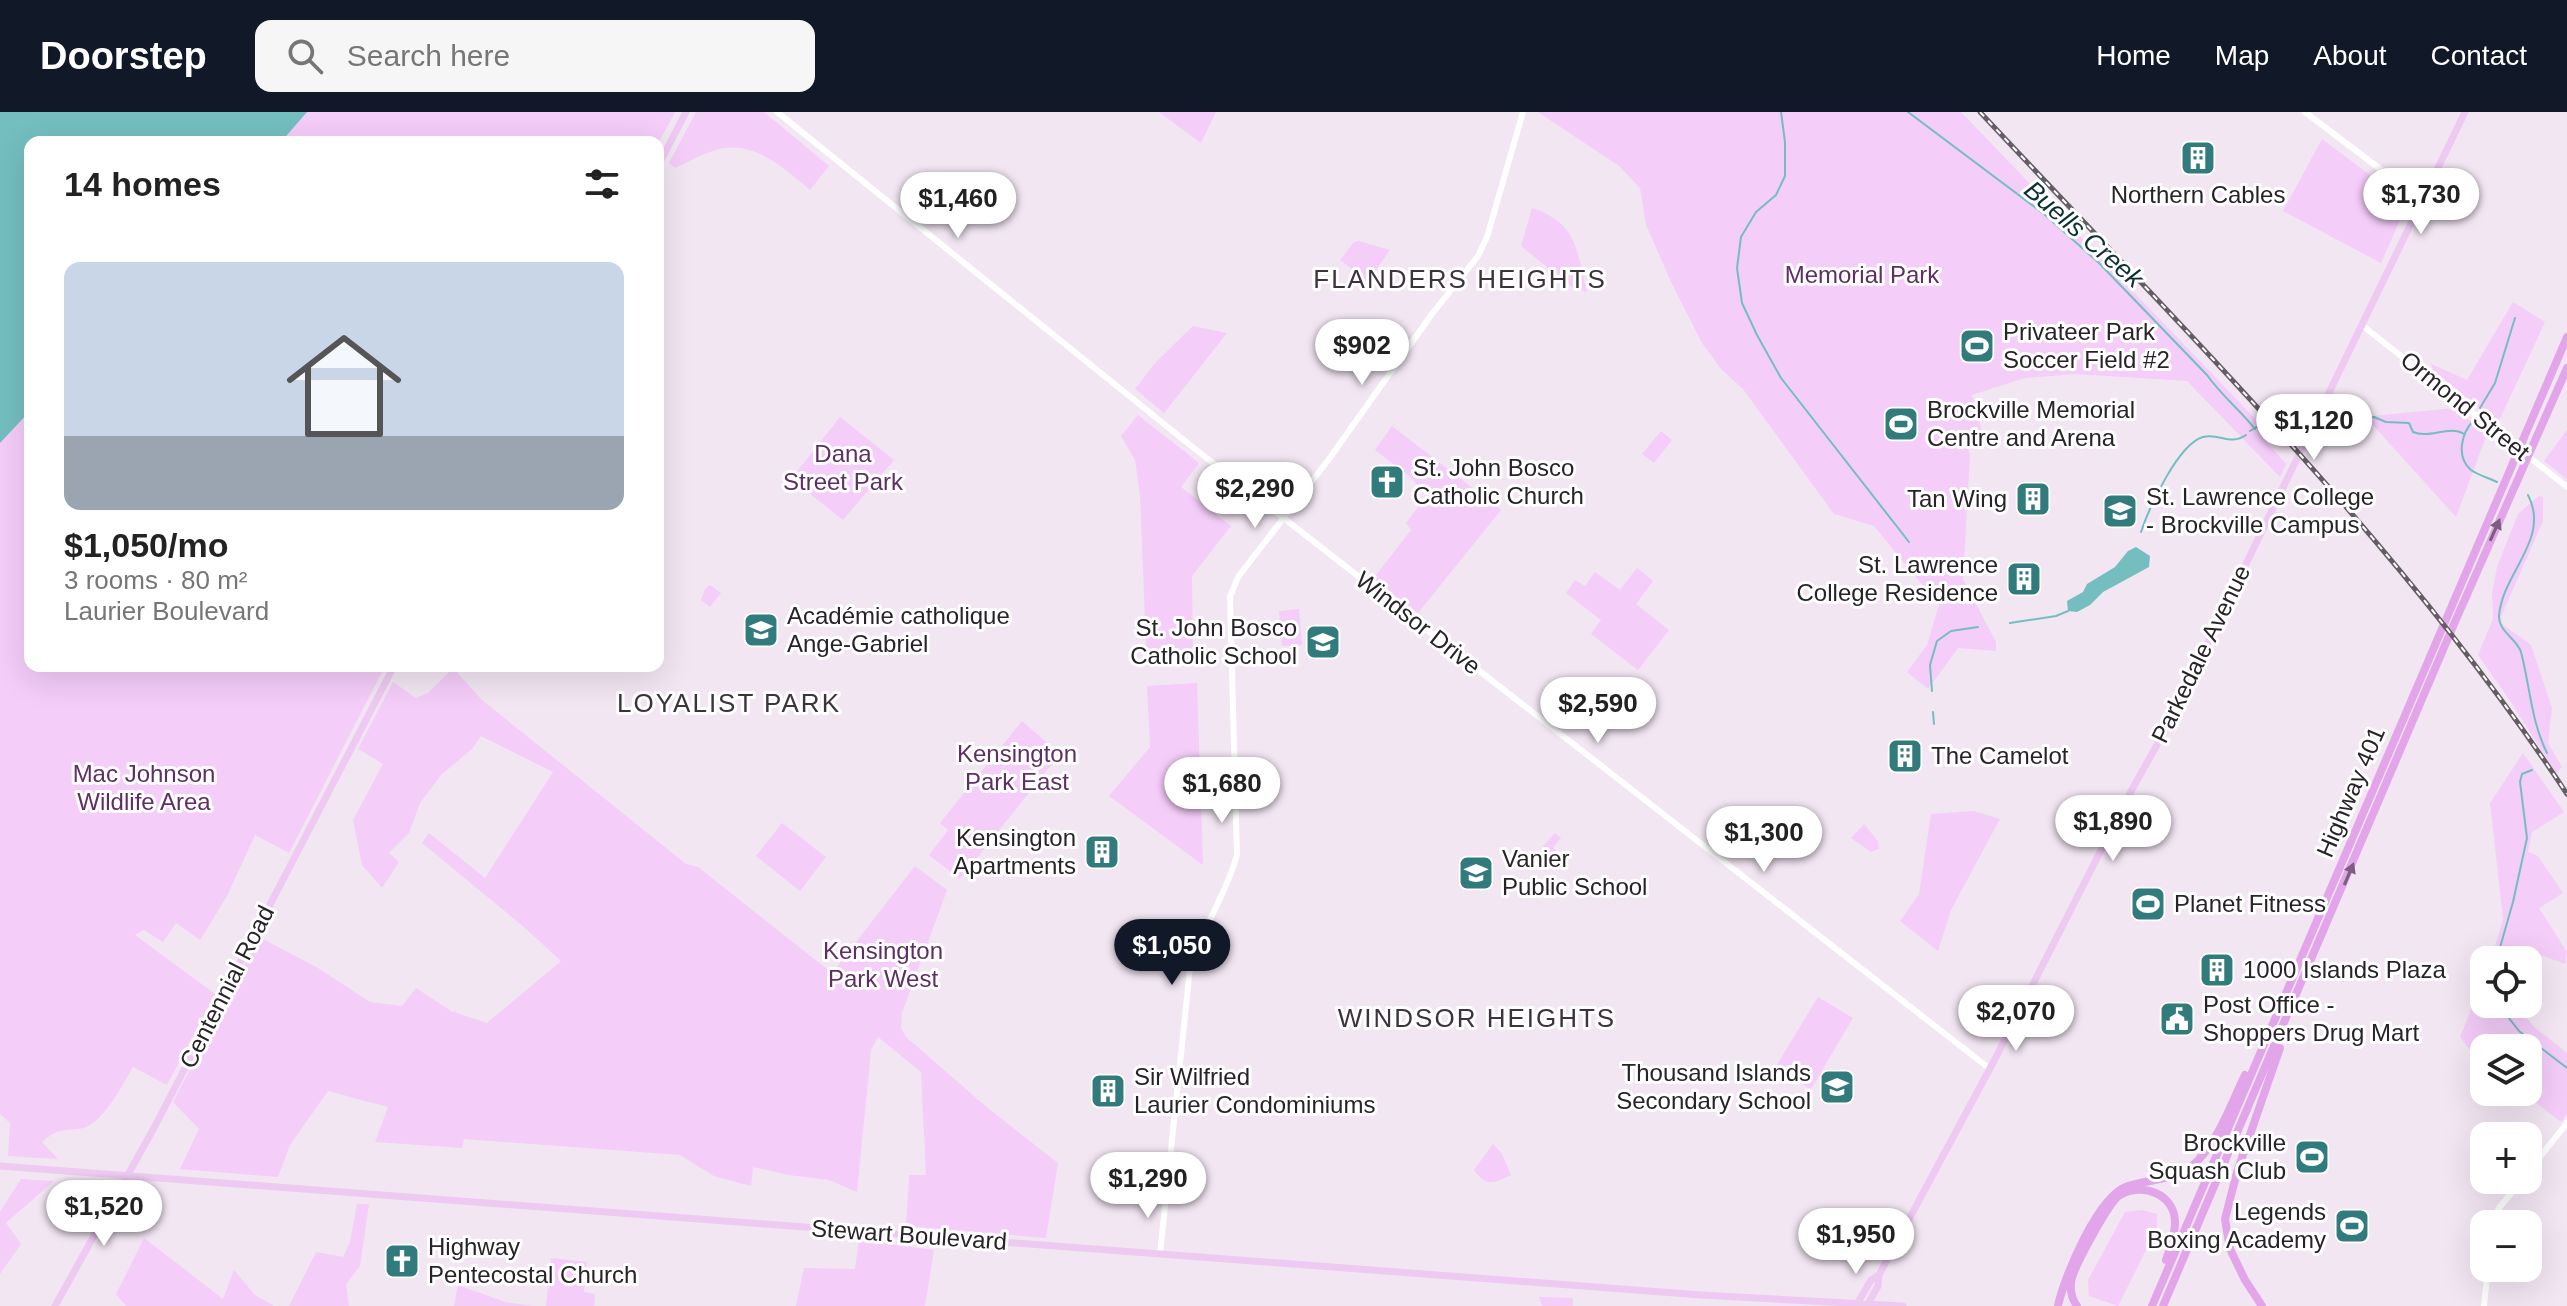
<!DOCTYPE html>
<meta charset="utf-8">
<style>
:root{--surface:#fff;--page:#f6f6f6;--text:#222;--muted:#767676;--line:#e0e0e0;--accent:#111827}
body{margin:0;font-family:Helvetica,sans-serif;background:var(--page);color:var(--text);height:100vh;display:flex;flex-direction:column;font-size:30px;white-space:nowrap}
*{box-sizing:border-box;margin:0}
p{font-size:26px;color:var(--muted)}
.icon{flex:none;width:44px;height:44px;fill:none;stroke:currentColor;stroke-width:2;stroke-linecap:round;stroke-linejoin:round}
.map{position:relative;flex:1;overflow:hidden}
.details{position:absolute;left:24px;top:24px;width:640px;height:536px;display:flex;flex-direction:column;background:var(--surface);border-radius:16px;box-shadow:0 8px 32px #0002}
.details>*{flex:none}
.fabs{position:absolute;left:2470px;top:834px;display:grid;gap:16px}
.fabs a{display:grid;place-items:center;width:72px;height:72px;border-radius:16px;background:var(--surface);box-shadow:0 8px 32px #0002;font-size:40px}
.price{position:absolute;translate:-50% -68px;padding:0 18px;border-radius:28px;background:#fff;color:#222;font-size:26px;line-height:52px;filter:drop-shadow(0 2px 4px #0008)}
.price::after{content:'';position:absolute;left:50%;top:48px;width:24px;height:18px;margin-left:-12px;background:inherit;clip-path:polygon(0 0,100% 0,50% 100%)}
.price.current{background:var(--accent);color:#fff}
ul{padding:0;list-style:none}
li{display:grid;align-content:center;gap:16px;height:424px;padding:0 40px}
li+li{border-top:2px solid var(--line)}
li span{display:grid;place-items:center;height:248px;border-radius:16px;color:#555}
li>.icon{margin-inline-start:auto}
span .icon{width:144px;height:144px;fill:#fffc;stroke-width:1}
li b{font-size:34px}
h2{display:flex;justify-content:space-between;align-items:center;height:96px;padding:0 40px;font-size:34px}
header{display:flex;align-items:center;gap:48px;box-sizing:border-box;height:112px;padding:0 40px;background:var(--accent);color:#fff}
header strong{font-size:38px}
nav{display:flex;gap:44px;margin-inline-start:auto;font-size:28px}
.search{width:560px;height:72px;background:var(--page);display:flex;align-items:center;gap:20px;box-sizing:border-box;padding:0 28px;border-radius:16px;color:var(--muted);font-size:30px}
.map>svg:first-child{display:block}
</style>
<header>
<strong>Doorstep</strong>
<div class="search"><svg class="icon" aria-label="search" viewBox="0 0 24 24"><circle cx="10" cy="10" r="6"/><path d="M15 15l6 6"/></svg>Search here</div>
<nav><a>Home</a><a>Map</a><a>About</a><a>Contact</a></nav>
</header>
<div class="map">
<svg width="2567" height="1194" viewBox="0 0 2567 1194">
<rect width="100%" height="100%" fill="#f2e6f3"/>
<path fill="#f4cdf9" d="M0,0H675L658,32V30H30V554H385L289,741L255,723L227,784L200,828L176,811L163,830L144,818L135,823L215,882L167,973L133,955C123,972 107,1003 90,1013C73,1023 64,1010 42,1030L58,1047L8,1044L10,1011L0,1002Z
M696,0H764L829,54L810,78C784,56 753,27 716,38C702,42 688,50 675,56L669,51Z
M1159,0H1216L1201,31Z
M1538,0H1961L2265,317L2263,326L2286,352L2280,365L2187,269L2076,262L2025,266L1972,283L1984,326L1967,333L1970,343L1963,467L1996,530V539L1958,536L1928,577L1907,560L1927,533L1939,493L1874,414L1834,402L1743,277L1721,257L1702,231L1673,174L1646,113L1640,76L1619,54Z
M2322,27L2406,90L2404,99L2381,151L2283,99Z
M1532,96C1579,112 1576,138 1587,180L1573,176L1521,134Z
M1359,129L1390,138L1368,169L1340,148L1354,130Z
M2513,190L2545,210L2498,311L2433,258L2431,252L2467,268Z
M1193,214L1227,221L1164,301L1135,277L1156,250Z
M2454,296L2487,322L2456,405L2372,312V304Z
M1138,303L1199,351L1181,375L1231,414L1192,464L1193,552L1147,555L1140,383L1135,348L1121,324Z
M840,305L894,348L843,408L791,367Z
M1392,314L1501,398L1418,501L1373,467L1411,418L1406,411L1427,383L1408,363L1375,338Z
M2567,318V367L2544,349Z
M1661,319L1672,328L1654,351L1642,342Z
M2539,384L2543,385V409L2501,505L2502,512L2531,533L2552,596L2548,631L2562,655L2556,661L2511,590L2478,543L2493,507L2492,481L2497,455L2518,402Z
M1637,456L1653,469L1636,492L1669,518L1638,558L1591,522L1601,508L1566,481L1575,468L1585,474L1595,460L1620,478Z
M710,473L721,481L710,495L701,488L705,477Z
M1299,497L1302,533L1282,534L1279,499Z
M453,556L482,588L686,752L698,755L832,861L915,754L947,778L902,901L901,916L906,925L989,997L1058,1051L1046,1126L906,1114L909,1063H926L921,960L878,925L871,938L857,1080L829,1068L789,1063L753,1055L751,1074L714,1064L680,1043L464,1027L462,1036L375,1030L388,995L328,979L290,1033L278,1065L180,1057L199,1017L173,990L259,825L318,856L370,890L402,894L416,876L451,899L487,911L561,849L525,816L422,731L429,721L485,766L553,660L481,624L472,637L441,663L420,691L409,721L389,741L399,750L382,776L362,753L353,708L383,652L358,637L393,570L416,586L428,581Z
M1197,571L1203,753L1109,684L1150,635L1147,574Z
M1022,609L1060,642L960,767L929,743L948,718L940,711Z
M2523,641L2564,700L2532,720L2528,740L2538,744L2563,781L2539,796L2567,840L2565,852L2524,837L2519,848H2491L2503,807L2490,691Z
M1974,699L2000,707L1951,798L1938,839L1900,809L1919,782L1931,702Z
M782,711L826,745L800,779L756,744Z
M1864,712L1878,729L1879,737L1871,740L1851,726Z
M1555,721L1561,726L1553,736L1557,739L1545,753L1541,749L1545,745L1542,742L1543,734Z
M2484,866V892H2515L2533,914L2567,941V1002L2561,1010L2522,980H2528V936H2484V951L2473,942L2460,925Z
M1818,885L1853,906L1811,977L1775,956Z
M1493,1032L1502,1042L1511,1063C1493,1071 1487,1076 1474,1058Z
M21,1067L54,1069L6,1111L21,1132L0,1162V1100Z
M357,1092H369L360,1154L346,1172L349,1194H289L316,1140L343,1145L350,1130Z
M2142,1098L2157,1102V1116L2118,1194L2089,1184L2088,1168L2125,1100Z
M144,1126L223,1187L234,1158L255,1183L274,1194H126L116,1182Z
M859,1128L934,1138L925,1194H796L804,1156L855,1157Z
M551,1146L587,1150L584,1180L595,1182L594,1194H546Z
M458,1173L505,1190L535,1194H454Z
M1539,1185L1573,1186V1194H1542Z"/>
<path fill="#74bec0" d="M0,0H307L281,30H30V299L0,331Z
M2136,435L2150,444L2149,455L2103,480L2090,493L2077,500L2068,499L2067,489L2083,480L2087,472L2115,455L2128,439Z"/>
<g fill="none" stroke-linecap="round" stroke-linejoin="round">
<path stroke="#74bec0" stroke-width="2" d="M1781,0L1785,30V64L1776,83L1756,100L1741,125L1737,156L1742,191L1757,223L1781,266L1909,430
M1908,0L2044,102L2099,151L2207,263C2221,283 2240,298 2255,317
M2480,296L2495,271L2515,206
M2473,309C2461,322 2456,345 2471,358C2478,363 2489,366 2497,370
M2323,318L2374,305L2386,310L2409,311L2413,320C2429,327 2449,313 2464,322
M2250,319L2272,306L2293,314L2302,312
M2528,383C2551,427 2502,461 2499,504C2498,519 2517,527 2521,540C2530,574 2531,609 2547,641
M2141,420C2149,396 2178,332 2203,325C2220,321 2230,334 2246,323
M2010,511L2056,504L2068,499
M1932,579L1930,553L1937,529L1951,519L1978,515
M1933,600L1934,612
M2497,846L2513,790L2527,726L2520,670L2522,662L2532,658
M2498,892L2519,919L2567,956"/>
<path stroke="#fff" stroke-width="6" d="M777,0L1190,333L1990,957
M2305,0L2421,88
M2363,214L2567,375
M2528,1060L2567,1011
M2491,1112L2499,1096L2522,1068
M1160,1142L1190,856C1202,816 1226,783 1237,743L1230,485L1238,465L1329,347L1432,202L1478,144L1487,125L1523,0
M2484,1194L2488,1156"/>
<path stroke="#eec9f2" stroke-width="7" d="M658,54L686,0
M0,1054L1701,1183L1903,1194
M1857,1192L1871,1168L1879,1163
M1868,1192L1878,1174L1879,1163L1995,947L2130,681L2167,615L2465,0
M55,1194L155,1014L394,554"/>
<path stroke="#e3a5ea" stroke-width="8" d="M2058,1194C2064,1165 2098,1083 2128,1074C2150,1067 2172,1069 2192,1054C2217,1033 2231,992 2245,963
M2077,1194C2072,1187 2070,1179 2071,1170C2073,1156 2109,1090 2120,1083C2143,1070 2175,1082 2175,1111C2175,1124 2170,1136 2166,1148
M2152,1194L2567,225
M2163,1194L2454,512L2567,256
M2262,1194L2245,1168L2230,1137L2225,1107L2237,1060L2280,936"/>
<defs>
<path id="rail" d="M1980,0C2182,216 2404,435 2567,682"/>
</defs>
<use href="#rail" stroke="#645d64" stroke-width="5"/>
<use href="#rail" stroke="#fff" stroke-width="2" stroke-dasharray="6" stroke-linecap="butt"/>
</g>
<defs><path id="oneway-solid" d="M-6-.8H1V-3.2L6.5 0L1 3.2V.8H-6Z" transform="scale(2)"/></defs>
<g fill="#7c5e7f">
<use href="#oneway-solid" transform="translate(2495 418) rotate(-66)"/>
<use href="#oneway-solid" transform="translate(2349 762) rotate(-67)"/>
</g>
<defs>
<symbol id="building-square" viewBox="-11 -11 22 22"><rect x="-9" y="-9" width="18" height="18" rx="4" fill="#327b7d" stroke="#fff"/><path d="M-4-6H4V6H1V3H-1V6H-4ZM-2.5-4.3h1.7v1.8h-1.7ZM.8-4.3h1.7v1.8H.8ZM-2.5-1h1.7V.8h-1.7ZM.8-1h1.7V.8H.8Z" fill="#fff"/></symbol>
<symbol id="stadium-square" viewBox="-11 -11 22 22"><rect x="-9" y="-9" width="18" height="18" rx="4" fill="#327b7d" stroke="#fff"/><path d="M0-5a6.5 5 0 1 0 0 10a6.5 5 0 1 0 0-10ZM-3.5-1.8h7v3.6h-7Z" fill="#fff"/></symbol>
<symbol id="church-square" viewBox="-11 -11 22 22"><rect x="-9" y="-9" width="18" height="18" rx="4" fill="#327b7d" stroke="#fff"/><path d="M-1.2-6h2.4v3.5h3.3v2.4h-3.3V6h-2.4V-.1h-3.3v-2.4h3.3Z" fill="#fff"/></symbol>
<symbol id="university-square" viewBox="-11 -11 22 22"><rect x="-9" y="-9" width="18" height="18" rx="4" fill="#327b7d" stroke="#fff"/><path d="M0-5L7-2L0 1L-7-2ZM-4 1L0 2.5L4 1V4Q0 6-4 4Z" fill="#fff"/></symbol>
<symbol id="school-square" viewBox="-11 -11 22 22"><rect x="-9" y="-9" width="18" height="18" rx="4" fill="#327b7d" stroke="#fff"/><path d="M0-5L7-2L0 1L-7-2ZM-4 1L0 2.5L4 1V4Q0 6-4 4Z" fill="#fff"/></symbol>
<symbol id="civic-square" viewBox="-11 -11 22 22"><rect x="-9" y="-9" width="18" height="18" rx="4" fill="#327b7d" stroke="#fff"/><path d="M-.6-6.5H3V-4.5H.6V-3L4-1V1h2V6H-6V1h2V-1L-.6-3ZM-1.2 2.5V6h2.4V2.5Z" fill="#fff"/></symbol>
</defs>
<g fill-rule="evenodd">
<use href="#building-square" x="2178" y="26" width="40" height="40"/>
<use href="#stadium-square" x="1957" y="214" width="40" height="40"/>
<use href="#stadium-square" x="1881" y="292" width="40" height="40"/>
<use href="#church-square" x="1367" y="350" width="40" height="40"/>
<use href="#building-square" x="2013" y="367" width="40" height="40"/>
<use href="#university-square" x="2100" y="379" width="40" height="40"/>
<use href="#building-square" x="2004" y="447" width="40" height="40"/>
<use href="#school-square" x="741" y="498" width="40" height="40"/>
<use href="#school-square" x="1303" y="510" width="40" height="40"/>
<use href="#building-square" x="1885" y="624" width="40" height="40"/>
<use href="#building-square" x="1082" y="720" width="40" height="40"/>
<use href="#school-square" x="1456" y="741" width="40" height="40"/>
<use href="#stadium-square" x="2128" y="772" width="40" height="40"/>
<use href="#building-square" x="2197" y="838" width="40" height="40"/>
<use href="#civic-square" x="2157" y="887" width="40" height="40"/>
<use href="#school-square" x="1817" y="955" width="40" height="40"/>
<use href="#building-square" x="1088" y="959" width="40" height="40"/>
<use href="#stadium-square" x="2292" y="1025" width="40" height="40"/>
<use href="#stadium-square" x="2332" y="1094" width="40" height="40"/>
<use href="#church-square" x="382" y="1129" width="40" height="40"/>
</g>
<g text-anchor="middle" stroke-width="6" stroke-linejoin="round" paint-order="stroke">
<g font-size="24" fill="#282328" stroke="#fff" text-anchor="start">
<text x="2198" y="91" text-anchor="middle">Northern Cables</text>
<text x="2003" y="228">Privateer Park<tspan x="2003" dy="28">Soccer Field #2</tspan></text>
<text x="1927" y="306">Brockville Memorial<tspan x="1927" dy="28">Centre and Arena</tspan></text>
<text x="1413" y="364">St. John Bosco<tspan x="1413" dy="28">Catholic Church</tspan></text>
<text x="2146" y="393">St. Lawrence College<tspan x="2146" dy="28">- Brockville Campus</tspan></text>
<text x="2007" y="395" text-anchor="end">Tan Wing</text>
<text x="1998" y="461" text-anchor="end">St. Lawrence<tspan x="1998" dy="28">College Residence</tspan></text>
<text x="787" y="512">Académie catholique<tspan x="787" dy="28">Ange-Gabriel</tspan></text>
<text x="1297" y="524" text-anchor="end">St. John Bosco<tspan x="1297" dy="28">Catholic School</tspan></text>
<text x="1931" y="652">The Camelot</text>
<text x="1076" y="734" text-anchor="end">Kensington<tspan x="1076" dy="28">Apartments</tspan></text>
<text x="1502" y="755">Vanier<tspan x="1502" dy="28">Public School</tspan></text>
<text x="2174" y="800">Planet Fitness</text>
<text x="2243" y="866">1000 Islands Plaza</text>
<text x="2203" y="901">Post Office -<tspan x="2203" dy="28">Shoppers Drug Mart</tspan></text>
<text x="1811" y="969" text-anchor="end">Thousand Islands<tspan x="1811" dy="28">Secondary School</tspan></text>
<text x="1134" y="973">Sir Wilfried<tspan x="1134" dy="28">Laurier Condominiums</tspan></text>
<text x="2286" y="1039" text-anchor="end">Brockville<tspan x="2286" dy="28">Squash Club</tspan></text>
<text x="2326" y="1108" text-anchor="end">Legends<tspan x="2326" dy="28">Boxing Academy</tspan></text>
<text x="428" y="1143">Highway<tspan x="428" dy="28">Pentecostal Church</tspan></text>
</g>
<g font-size="24" fill="#5e2e64" stroke="#fff">
<text x="1862" y="171">Memorial Park</text>
<text x="843" y="350">Dana<tspan x="843" dy="28">Street Park</tspan></text>
<text x="1017" y="650">Kensington<tspan x="1017" dy="28">Park East</tspan></text>
<text x="144" y="670">Mac Johnson<tspan x="144" dy="28">Wildlife Area</tspan></text>
<text x="883" y="847">Kensington<tspan x="883" dy="28">Park West</tspan></text>
</g>
<g font-size="24" fill="#282328" stroke="#fff">
<text transform="translate(2465 294) rotate(39)" y="8">Ormond Street</text>
<text transform="translate(1418 511) rotate(38)" y="8">Windsor Drive</text>
<text transform="translate(2201 542) rotate(-64)" y="8">Parkedale Avenue</text>
<text transform="translate(2351 680) rotate(-67)" y="8">Highway 401</text>
<text transform="translate(227 875) rotate(-63)" y="8">Centennial Road</text>
<text transform="translate(909 1123) rotate(4)" y="8">Stewart Boulevard</text>
</g>
<g font-size="26" font-style="italic" fill="#0a3031" stroke="#fff">
<text transform="translate(2084 122) rotate(41)" y="9">Buells Creek</text>
</g>
<g font-size="26" letter-spacing="2" fill="#3c333d" stroke="#fff">
<text x="1460" y="176">FLANDERS HEIGHTS</text>
<text x="729" y="600">LOYALIST PARK</text>
<text x="1477" y="915">WINDSOR HEIGHTS</text>
</g>
</g>
</svg>
<div class="fabs">
<a><svg class="icon" aria-label="locate" viewBox="0 0 24 24"><circle cx="12" cy="12" r="6"/><path d="M12 2v4M12 18v4M2 12h4M18 12h4"/></svg></a>
<a><svg class="icon" aria-label="layers" viewBox="0 0 24 24"><path d="M12 4l9 5-9 5-9-5zM3 14l9 5 9-5"/></svg></a>
<a>+</a>
<a>−</a>
</div>
<b class="price" style="left:2421px;top:124px">$1,730</b>
<b class="price" style="left:958px;top:128px">$1,460</b>
<b class="price" style="left:1362px;top:275px">$902</b>
<b class="price" style="left:2314px;top:350px">$1,120</b>
<b class="price" style="left:1255px;top:418px">$2,290</b>
<b class="price" style="left:1598px;top:633px">$2,590</b>
<b class="price" style="left:1222px;top:713px">$1,680</b>
<b class="price" style="left:2113px;top:751px">$1,890</b>
<b class="price" style="left:1764px;top:762px">$1,300</b>
<b class="price current" style="left:1172px;top:875px">$1,050</b>
<b class="price" style="left:2016px;top:941px">$2,070</b>
<b class="price" style="left:1148px;top:1108px">$1,290</b>
<b class="price" style="left:104px;top:1136px">$1,520</b>
<b class="price" style="left:1856px;top:1164px">$1,950</b>
<section class="details">
<h2>14 homes<svg class="icon" aria-label="filters" viewBox="0 0 24 24"><path d="M4 7h16M4 17h16"/><circle cx="9" cy="7" r="2"/><circle cx="15" cy="17" r="2"/></svg></h2>
<ul>
<li><span style="background:linear-gradient(#c9d6e8 70%,#9aa5b1 0)"><svg class="icon" aria-label="home" viewBox="0 0 24 24"><path d="M3 11l9-7 9 7M6 9v11h12V9"/></svg></span><div><b>$1,050/mo</b><p>3 rooms · 80 m²</p><p>Laurier Boulevard</p></div></li>
</ul>
</section>
</div>
